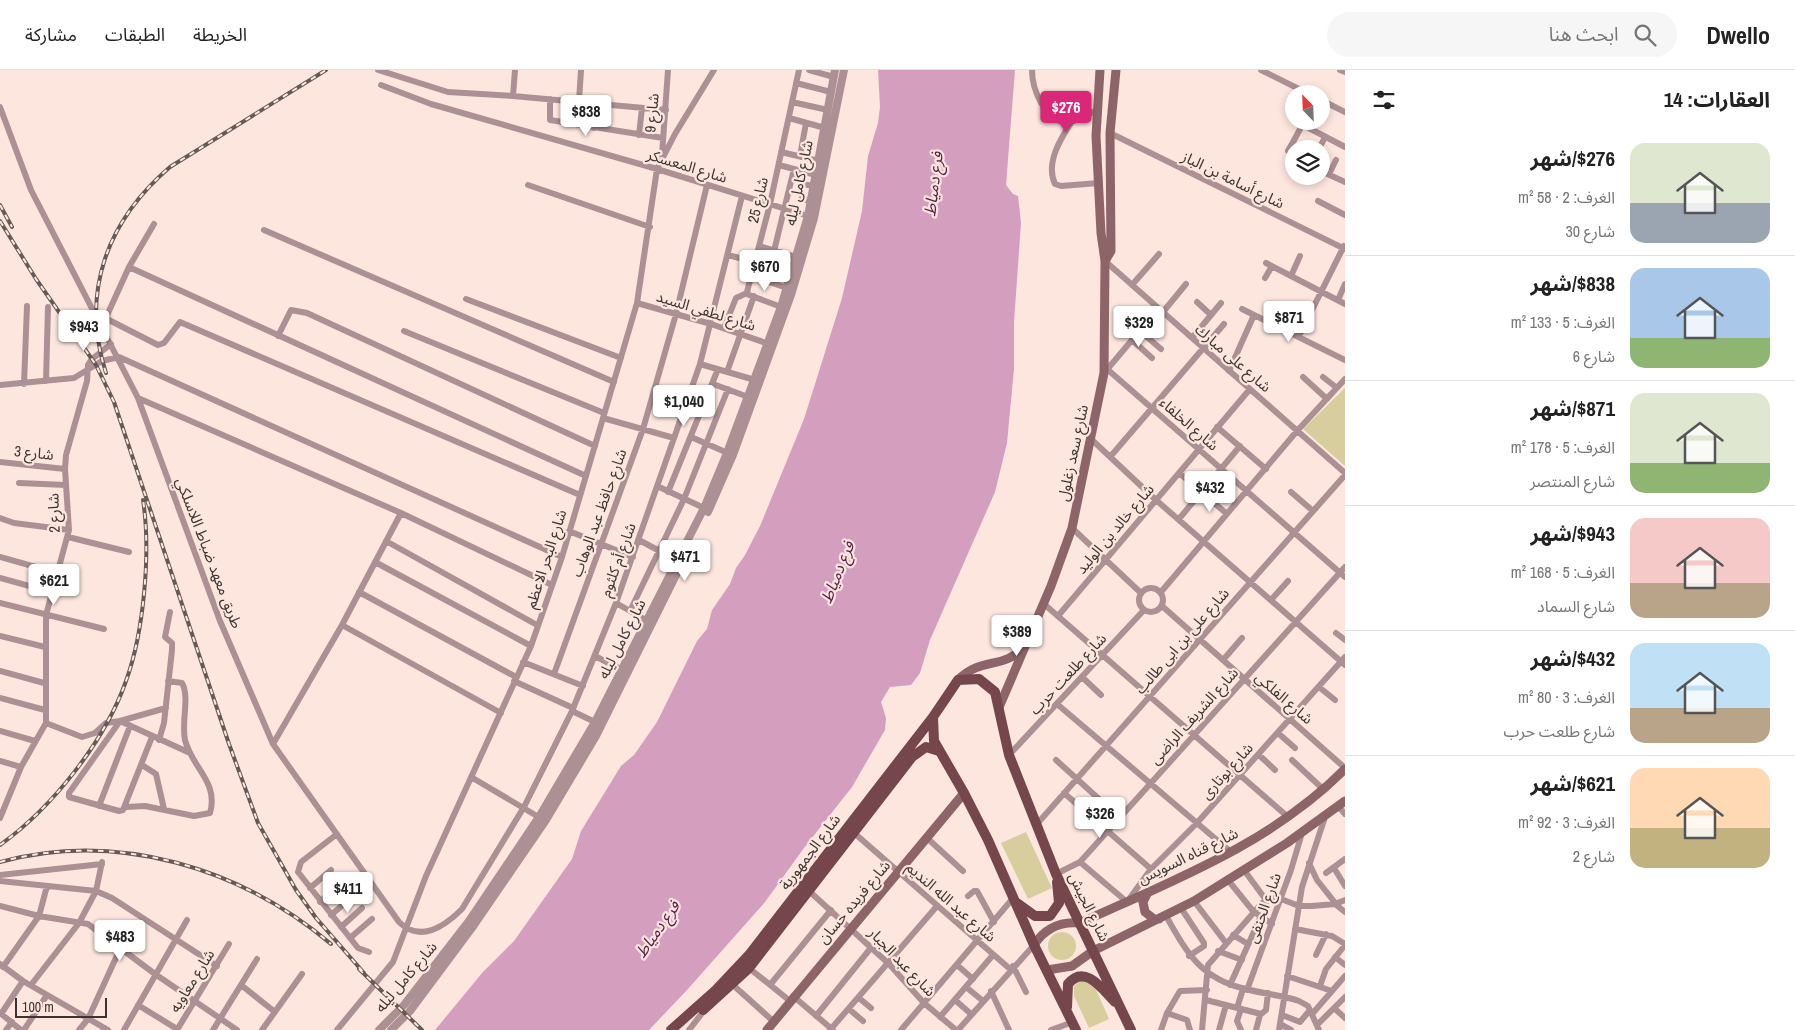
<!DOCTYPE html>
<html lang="ar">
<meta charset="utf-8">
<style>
:root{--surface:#fff;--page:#f6f6f6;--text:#222;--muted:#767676;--line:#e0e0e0;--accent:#db2777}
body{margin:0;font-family:"Archivo Narrow","Noto Sans Arabic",sans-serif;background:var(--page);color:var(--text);direction:rtl;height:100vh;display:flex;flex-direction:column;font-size:19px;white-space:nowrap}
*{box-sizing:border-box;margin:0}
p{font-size:16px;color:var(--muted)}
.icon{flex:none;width:28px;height:28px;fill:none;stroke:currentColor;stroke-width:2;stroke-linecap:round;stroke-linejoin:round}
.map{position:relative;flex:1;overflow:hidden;direction:ltr}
.panel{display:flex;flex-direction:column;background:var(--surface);width:450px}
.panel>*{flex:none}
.needle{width:32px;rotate:337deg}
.fabs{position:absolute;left:1285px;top:15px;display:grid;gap:10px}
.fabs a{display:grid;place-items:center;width:45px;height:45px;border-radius:50%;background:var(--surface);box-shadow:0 2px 8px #0003;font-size:25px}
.scale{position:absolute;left:15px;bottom:12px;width:92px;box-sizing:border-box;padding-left:5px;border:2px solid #3d3431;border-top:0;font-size:14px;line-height:18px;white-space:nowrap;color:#3d3431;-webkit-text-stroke:4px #fce6de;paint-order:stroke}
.price{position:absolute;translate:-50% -42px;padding:0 11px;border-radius:5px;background:#fff;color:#222;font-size:16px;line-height:32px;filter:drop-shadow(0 1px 2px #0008)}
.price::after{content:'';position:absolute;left:50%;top:30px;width:15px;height:11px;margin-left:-8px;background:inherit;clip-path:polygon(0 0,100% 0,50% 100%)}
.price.selected{background:var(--accent);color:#fff}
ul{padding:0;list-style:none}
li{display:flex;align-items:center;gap:15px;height:125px;padding:0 25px}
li+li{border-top:1px solid var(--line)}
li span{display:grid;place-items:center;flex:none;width:140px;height:100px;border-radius:15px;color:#555}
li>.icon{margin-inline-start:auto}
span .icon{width:60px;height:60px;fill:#fffc;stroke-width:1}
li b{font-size:21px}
h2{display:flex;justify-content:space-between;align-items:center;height:60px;padding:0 25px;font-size:21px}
header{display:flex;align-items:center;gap:30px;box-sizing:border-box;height:70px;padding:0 25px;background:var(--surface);border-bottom:1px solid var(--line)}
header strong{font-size:24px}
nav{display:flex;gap:28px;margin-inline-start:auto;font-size:18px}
.search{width:350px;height:45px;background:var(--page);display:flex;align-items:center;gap:12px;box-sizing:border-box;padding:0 18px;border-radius:28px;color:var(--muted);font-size:19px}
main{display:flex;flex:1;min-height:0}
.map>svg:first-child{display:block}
</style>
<header>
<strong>Dwello</strong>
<div class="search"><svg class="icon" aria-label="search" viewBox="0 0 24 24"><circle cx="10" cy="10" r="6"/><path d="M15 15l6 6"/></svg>ابحث هنا</div>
<nav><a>الخريطة</a><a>الطبقات</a><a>مشاركة</a></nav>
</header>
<main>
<section class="panel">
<h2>العقارات: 14<svg class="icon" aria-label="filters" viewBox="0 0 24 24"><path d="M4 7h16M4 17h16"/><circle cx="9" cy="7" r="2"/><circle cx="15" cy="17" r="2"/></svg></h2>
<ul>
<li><span style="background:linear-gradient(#dfe7d0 60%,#9aa5b1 0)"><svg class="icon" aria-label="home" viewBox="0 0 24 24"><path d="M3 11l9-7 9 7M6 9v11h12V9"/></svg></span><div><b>$276/شهر</b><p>الغرف: 2 · 58 m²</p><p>شارع 30</p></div></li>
<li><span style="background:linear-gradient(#a9c7e8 70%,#8fb573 0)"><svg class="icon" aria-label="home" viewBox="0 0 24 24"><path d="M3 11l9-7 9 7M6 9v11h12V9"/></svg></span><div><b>$838/شهر</b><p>الغرف: 5 · 133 m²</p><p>شارع 6</p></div></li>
<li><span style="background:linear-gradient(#dfe7d0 70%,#8fb573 0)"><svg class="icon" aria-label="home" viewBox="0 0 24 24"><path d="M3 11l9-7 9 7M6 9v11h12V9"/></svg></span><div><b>$871/شهر</b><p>الغرف: 5 · 178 m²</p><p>شارع المنتصر</p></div></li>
<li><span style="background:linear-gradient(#f6c9c9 65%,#b9a48a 0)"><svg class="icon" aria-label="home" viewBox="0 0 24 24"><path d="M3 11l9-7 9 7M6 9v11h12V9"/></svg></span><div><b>$943/شهر</b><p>الغرف: 5 · 168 m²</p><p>شارع السماد</p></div></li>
<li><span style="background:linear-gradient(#bfe0f5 65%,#b9a48a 0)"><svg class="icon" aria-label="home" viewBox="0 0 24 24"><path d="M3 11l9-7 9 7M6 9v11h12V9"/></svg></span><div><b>$432/شهر</b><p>الغرف: 3 · 80 m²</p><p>شارع طلعت حرب</p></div></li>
<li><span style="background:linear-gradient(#ffd9b3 60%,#c2b280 0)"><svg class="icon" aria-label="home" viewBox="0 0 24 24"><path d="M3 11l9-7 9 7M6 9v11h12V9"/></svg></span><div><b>$621/شهر</b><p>الغرف: 3 · 92 m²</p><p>شارع 2</p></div></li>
</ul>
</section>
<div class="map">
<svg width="1345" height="960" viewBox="0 0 1345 960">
<rect width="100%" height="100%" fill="#fce6de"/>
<path fill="#d8ce9d" d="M1345,318V396L1303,359Z
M1026,762L1052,818L1028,829L1001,773Z
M1048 876a14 14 0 1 1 28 0a14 14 0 1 1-28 0Z
M1082,910L1094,915L1109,949L1089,958L1074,926V916Z"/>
<path fill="#d49fbf" d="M878,0H1015L1006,115L1013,124L1018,126L1021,153L1014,252V299L1007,373L995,422L930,570L920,603L911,615L890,617L881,632L886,648L885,660L852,717L804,778L765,832L687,920L649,960H435L483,902L514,871L572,789L581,761L621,696L634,685L657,652L697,571L707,559L712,540L730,514L736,498L745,485L760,456L804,349L842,228L862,141L868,86L878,53L880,37Z"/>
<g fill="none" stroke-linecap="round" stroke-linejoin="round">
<path stroke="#ad9093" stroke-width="6" d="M378,0L448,22L513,26L666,40
M809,0L834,7
M1032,0C1032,19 1045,52 1067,52C1077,52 1088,44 1097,40
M1261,0L1309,24
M1340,0L1345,2
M796,13L831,22
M381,15L431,34L657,99L811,147
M513,26L515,0
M550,29V50L663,68
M1321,30L1345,42
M579,31L581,0
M792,32L828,40
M0,37L31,120L138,328L220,551L273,674L399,852C420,873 444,857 462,839L524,737L572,641L616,533L700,294L742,126
M789,48L825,58
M1072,51C1061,68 1045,93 1055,114L1061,116L1099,113
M1303,55L1345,77
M594,58L597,33
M1110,63L1345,179
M639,65L642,38
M1319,79L1325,67
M781,82L819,91
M662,85L668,0
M800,86L806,53
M1294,87L1288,81L1304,52
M779,95L816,105
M1321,101L1345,112
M1329,104L1336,90
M802,114L814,116
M528,115L650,157
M801,129L811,131
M1318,131L1345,145
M264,160L614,312
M759,176L796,187
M774,181L794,99
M728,185L755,192
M755,191L791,202
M1105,191L1345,403
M1266,193L1345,234
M129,197L586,406
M751,206L787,218
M1291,206L1300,186
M1265,208L1272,196
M1132,215L1159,184
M466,229L621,288
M1338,230L1345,214
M1197,232L1211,245
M637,233L711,254L772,275
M784,238L749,225L747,222L770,134L799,0
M1242,239L1345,290
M1163,242L1186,214
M105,248L158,275L164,273L180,252L580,425
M104,252L129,197L154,154
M724,258L736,228L747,223
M404,261L604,343
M1140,261L1161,279
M278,266L291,240L307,243L595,376
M1299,266L1344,176
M1192,268L1221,233
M1132,270L1152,288
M700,294L755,310
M1107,299L1345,507
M1229,301L1254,245
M727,302L754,226
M1105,302L1158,239
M1303,307L1327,329
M1323,307L1337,318
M46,311L48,237
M24,314L27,236
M713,314L751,328
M0,315L74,308L102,291L119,287L562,487
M138,328L401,443L552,515
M603,348L674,368
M1217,357L1266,399
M691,367L730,384
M1091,369L1156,430L1345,595
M1110,387L1224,254
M0,392L65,399
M1179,403L1196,417
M19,413L66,415
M657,416L704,438
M1206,417L1240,376
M668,422L718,299
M1291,422L1313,441
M1206,426L1227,444
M0,448L14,453L69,460
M1179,449L1193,432
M1072,458L1141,523
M569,461L633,487
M68,467L129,482
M639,470L680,492
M386,471L537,555
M0,487L57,503
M375,492L531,576
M0,508L51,522
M1139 530a12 12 0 1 1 24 0a12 12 0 1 1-24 0Z
M359,522L516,607
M1161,522L1297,361L1345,309
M1271,530L1288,511
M0,533L104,559
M616,533L646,550
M1044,534L1288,747
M1162,536L1345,698
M630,541L684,429L728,319
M1058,546L1250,319
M342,555L501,643
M1336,563L1345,570
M0,566L45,577
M595,586L624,601
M1223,590L1242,568
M523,592L583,616
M0,601L44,613
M554,604L643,359L676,244L707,115
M1082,607L1101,625
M514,611L573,638
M1319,617L1335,630
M0,628L45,640
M1057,634L1231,782
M572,641L595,652
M46,653L82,667L95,663L106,653L120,651L190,683
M0,661L35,671
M1278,663L1295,678
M152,667L123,740L119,741L69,727V723L120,651L166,638
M159,670L164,653L172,580V573L165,567L170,542
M273,674L342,555L401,443
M1009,685L1144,540
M1259,685L1275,700
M1056,690L1120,748
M1292,690L1324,720
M0,691L21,697
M142,695L156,704L164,739
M471,707L542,749
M1064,723L1151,799
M99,736L130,656
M126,737L145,736L194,746L210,743C219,712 192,698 185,670C181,652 190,627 182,613L168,611
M1339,737L1345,744
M0,748L21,697L46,653V545L69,460L65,399L66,385L87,311L88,295L92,289L111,274
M1037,754L1345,405
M853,762L1010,899
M337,764L301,792L298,802L358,878L369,882
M927,768L963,801
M1080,792L1127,832L1151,799L1196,754L1345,587
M1309,793L1317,810L1336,834
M1334,798L1345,816
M1244,800L1266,830
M1326,803L1345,789
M1056,804L1080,792L1345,497
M0,805L102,794
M1228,810L1253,841L1272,854
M0,811L96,821L112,828L217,896
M310,818L331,800
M809,821L889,894L924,933L956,960
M968,826L974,821H977L994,852
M1194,831L1226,873
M320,832L342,812
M1335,834L1345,842
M0,836L39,846L88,854L155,904L237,960
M1181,838L1204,873V876L1189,886
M331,845L352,827
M1166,846C1187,883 1201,909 1246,919C1264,924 1282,925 1299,931L1308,936L1319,960
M341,857L362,838
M1295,859L1332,866L1345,874
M1233,865L1248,874
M350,868L372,849
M1218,881L1242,890
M1316,885L1326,864
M1335,887L1345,895
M0,894L23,911L108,960
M957,895L973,909
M1013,896L1026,922
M3,897L39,846L47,816
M749,898L790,931
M1287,906L1332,921
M31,915L79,853L96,821L102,792
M241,915L275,942
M733,915L773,951
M770,915L831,840
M1230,915L1261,846
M1320,916L1326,899L1345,875
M966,917L983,931
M1247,920L1291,800L1302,763
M991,921L1009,960
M793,926L833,960
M859,928L871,938
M955,930L971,944
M1206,930L1261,944
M138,935L177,959
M1237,938L1243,919
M1334,938L1345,948
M849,939L863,951
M0,943L21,960
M1167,943L1187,950L1190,960
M1313,943L1345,906
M1,944L23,911
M1282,945L1300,952L1310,940
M816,946L870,879
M940,947L993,885
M1280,954L1291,960
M1318,954L1345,927
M6,960L12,952
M24,960L47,925
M79,960L88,949L120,879
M124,960L187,850
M177,960L229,874
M213,960L257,889
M262,960L302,904
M337,960L393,892L426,806L531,576L562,487L637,233L657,99L675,64L714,0
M689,960L706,938
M830,960L937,836
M901,960L1014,827
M958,960L1034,875
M1051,960L1073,952
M1161,960L1167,943L1180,921L1207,920
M1202,960L1208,895L1262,833L1276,827L1299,836H1312L1335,834L1345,830
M1219,960L1226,935
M1241,960L1237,951L1241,939
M1256,960L1260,945L1266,940L1268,923
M1279,960L1302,817L1325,747"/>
<path stroke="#ad9093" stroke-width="8" d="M708,442L733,385L791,225L814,148L844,0
M379,960L404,935L469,851L539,747L595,652L704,438L727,383L781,237L808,146L835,0
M391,960L410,941L474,855L546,750L596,666L681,495"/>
<path stroke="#8d6569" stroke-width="9" d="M1105,191L1111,181L1110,63L1116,0
M958,610C982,586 1004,600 1023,577
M1000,635L1051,516L1072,458L1104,303L1105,191L1101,163L1096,66L1100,0
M1148,822L1143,832L1145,842L1154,849H1159
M1034,875C1045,858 1060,851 1080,853C1172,811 1272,773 1345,699
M1047,900L1072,896L1093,881L1194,831L1287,773L1345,731
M767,960L964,723"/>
<path stroke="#75464c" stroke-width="10" d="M933,647L934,671L964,723L988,770L1034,875L1076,960
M1017,833L1035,846H1050L1059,833L1057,812
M1067,937L1068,914C1085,893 1103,920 1115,932
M703,940L749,898L912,687L926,677L939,681
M671,960L716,920L749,885L933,647L958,610L979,609L995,622L1009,685L1056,804L1131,960"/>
<defs>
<path id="rail" d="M0,135L12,157
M0,151L36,209L96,295L114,332L229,674L258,753L296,820L316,848L364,903
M106,303C80,222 107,151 170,97L326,0
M0,775C52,738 105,671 126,611C144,562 151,481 143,430
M0,792C117,760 241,798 331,874
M359,899L422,960"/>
</defs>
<use href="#rail" stroke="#665a56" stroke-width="4"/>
<use href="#rail" stroke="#fce6de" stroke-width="2" stroke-dasharray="5.5" stroke-linecap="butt"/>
</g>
<g text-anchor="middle" stroke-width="4.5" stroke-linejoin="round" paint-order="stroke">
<g font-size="15" fill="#3d3431" stroke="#fce6de">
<text transform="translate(652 43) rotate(-85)" y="5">شارع 9</text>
<text transform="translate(687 96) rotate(17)" y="5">شارع المعسكر</text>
<text transform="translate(1233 110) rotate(26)" y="5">شارع أسامة بن الباز</text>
<text transform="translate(799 113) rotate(-78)" y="5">شارع كامل ليله</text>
<text transform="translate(758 130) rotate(-77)" y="5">شارع 25</text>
<text transform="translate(706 241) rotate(17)" y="5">شارع لطفي السيد</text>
<text transform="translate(1233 288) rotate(41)" y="5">شارع على مبارك</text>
<text transform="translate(1189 354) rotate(41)" y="5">شارع الخلفاء</text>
<text transform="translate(34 383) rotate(6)" y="5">شارع 3</text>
<text transform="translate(1073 383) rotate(-78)" y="5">شارع سعد زغلول</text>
<text transform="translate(54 443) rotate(-92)" y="5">شارع 2</text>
<text transform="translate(599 443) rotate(-70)" y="5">شارع حافظ عبد الوهاب</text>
<text transform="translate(1115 459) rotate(-50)" y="5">شارع خالد بن الوليد</text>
<text transform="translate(209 483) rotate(69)" y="5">طريق معهد ضباط اللاسلكي</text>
<text transform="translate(546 489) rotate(-72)" y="5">شارع البحر الاعظم</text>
<text transform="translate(618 490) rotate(-70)" y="5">شارع أم كلثوم</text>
<text transform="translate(622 569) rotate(-63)" y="5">شارع كامل ليله</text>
<text transform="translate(1182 571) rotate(-49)" y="5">شارع على بن ابى طالب</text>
<text transform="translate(1068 604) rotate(-47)" y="5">شارع طلعت حرب</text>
<text transform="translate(1284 628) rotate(41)" y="5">شارع الفلكي</text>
<text transform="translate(1194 646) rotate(-48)" y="5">شارع الشريف الراضى</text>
<text transform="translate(1227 701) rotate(-48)" y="5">شارع بوتارى</text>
<text transform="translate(810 782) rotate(-53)" y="5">شارع الجمهورية</text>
<text transform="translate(1188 786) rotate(-26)" y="5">شارع قناه السويس</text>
<text transform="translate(854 832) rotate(-50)" y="5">شارع فريده حسان</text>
<text transform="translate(951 832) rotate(41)" y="5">شارع عبد الله النديم</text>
<text transform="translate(1089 837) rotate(64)" y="5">شارع الجيش</text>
<text transform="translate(1264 838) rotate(-70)" y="5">شارع الحنفى</text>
<text transform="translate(902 892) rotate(46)" y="5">شارع عبد الجبار</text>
<text transform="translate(406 907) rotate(-50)" y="5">شارع كامل ليله</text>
<text transform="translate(192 911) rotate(-58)" y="5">شارع معاويه</text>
</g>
<g font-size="16" font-style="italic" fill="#5a1b46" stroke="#fce6de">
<text transform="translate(933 114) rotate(-83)" y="6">فرع دمياط</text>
<text transform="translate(837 502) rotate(-68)" y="6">فرع دمياط</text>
<text transform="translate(657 859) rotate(-55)" y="6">فرع دمياط</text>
</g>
</g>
</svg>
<div class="fabs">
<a><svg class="needle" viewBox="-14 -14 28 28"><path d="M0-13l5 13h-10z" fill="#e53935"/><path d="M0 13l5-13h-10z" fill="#767676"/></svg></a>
<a><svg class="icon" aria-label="layers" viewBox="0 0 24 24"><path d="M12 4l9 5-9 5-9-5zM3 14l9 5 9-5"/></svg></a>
</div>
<div class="scale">100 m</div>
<b class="price selected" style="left:1066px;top:63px">$276</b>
<b class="price" style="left:586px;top:67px">$838</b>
<b class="price" style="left:765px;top:222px">$670</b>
<b class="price" style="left:1289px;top:273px">$871</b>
<b class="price" style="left:1139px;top:278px">$329</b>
<b class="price" style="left:84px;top:282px">$943</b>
<b class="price" style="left:684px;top:357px">$1,040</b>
<b class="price" style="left:1210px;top:443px">$432</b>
<b class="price" style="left:685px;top:512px">$471</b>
<b class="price" style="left:54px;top:536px">$621</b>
<b class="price" style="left:1017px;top:587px">$389</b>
<b class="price" style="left:1100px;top:769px">$326</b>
<b class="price" style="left:348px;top:844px">$411</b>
<b class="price" style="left:120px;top:892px">$483</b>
</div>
</main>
